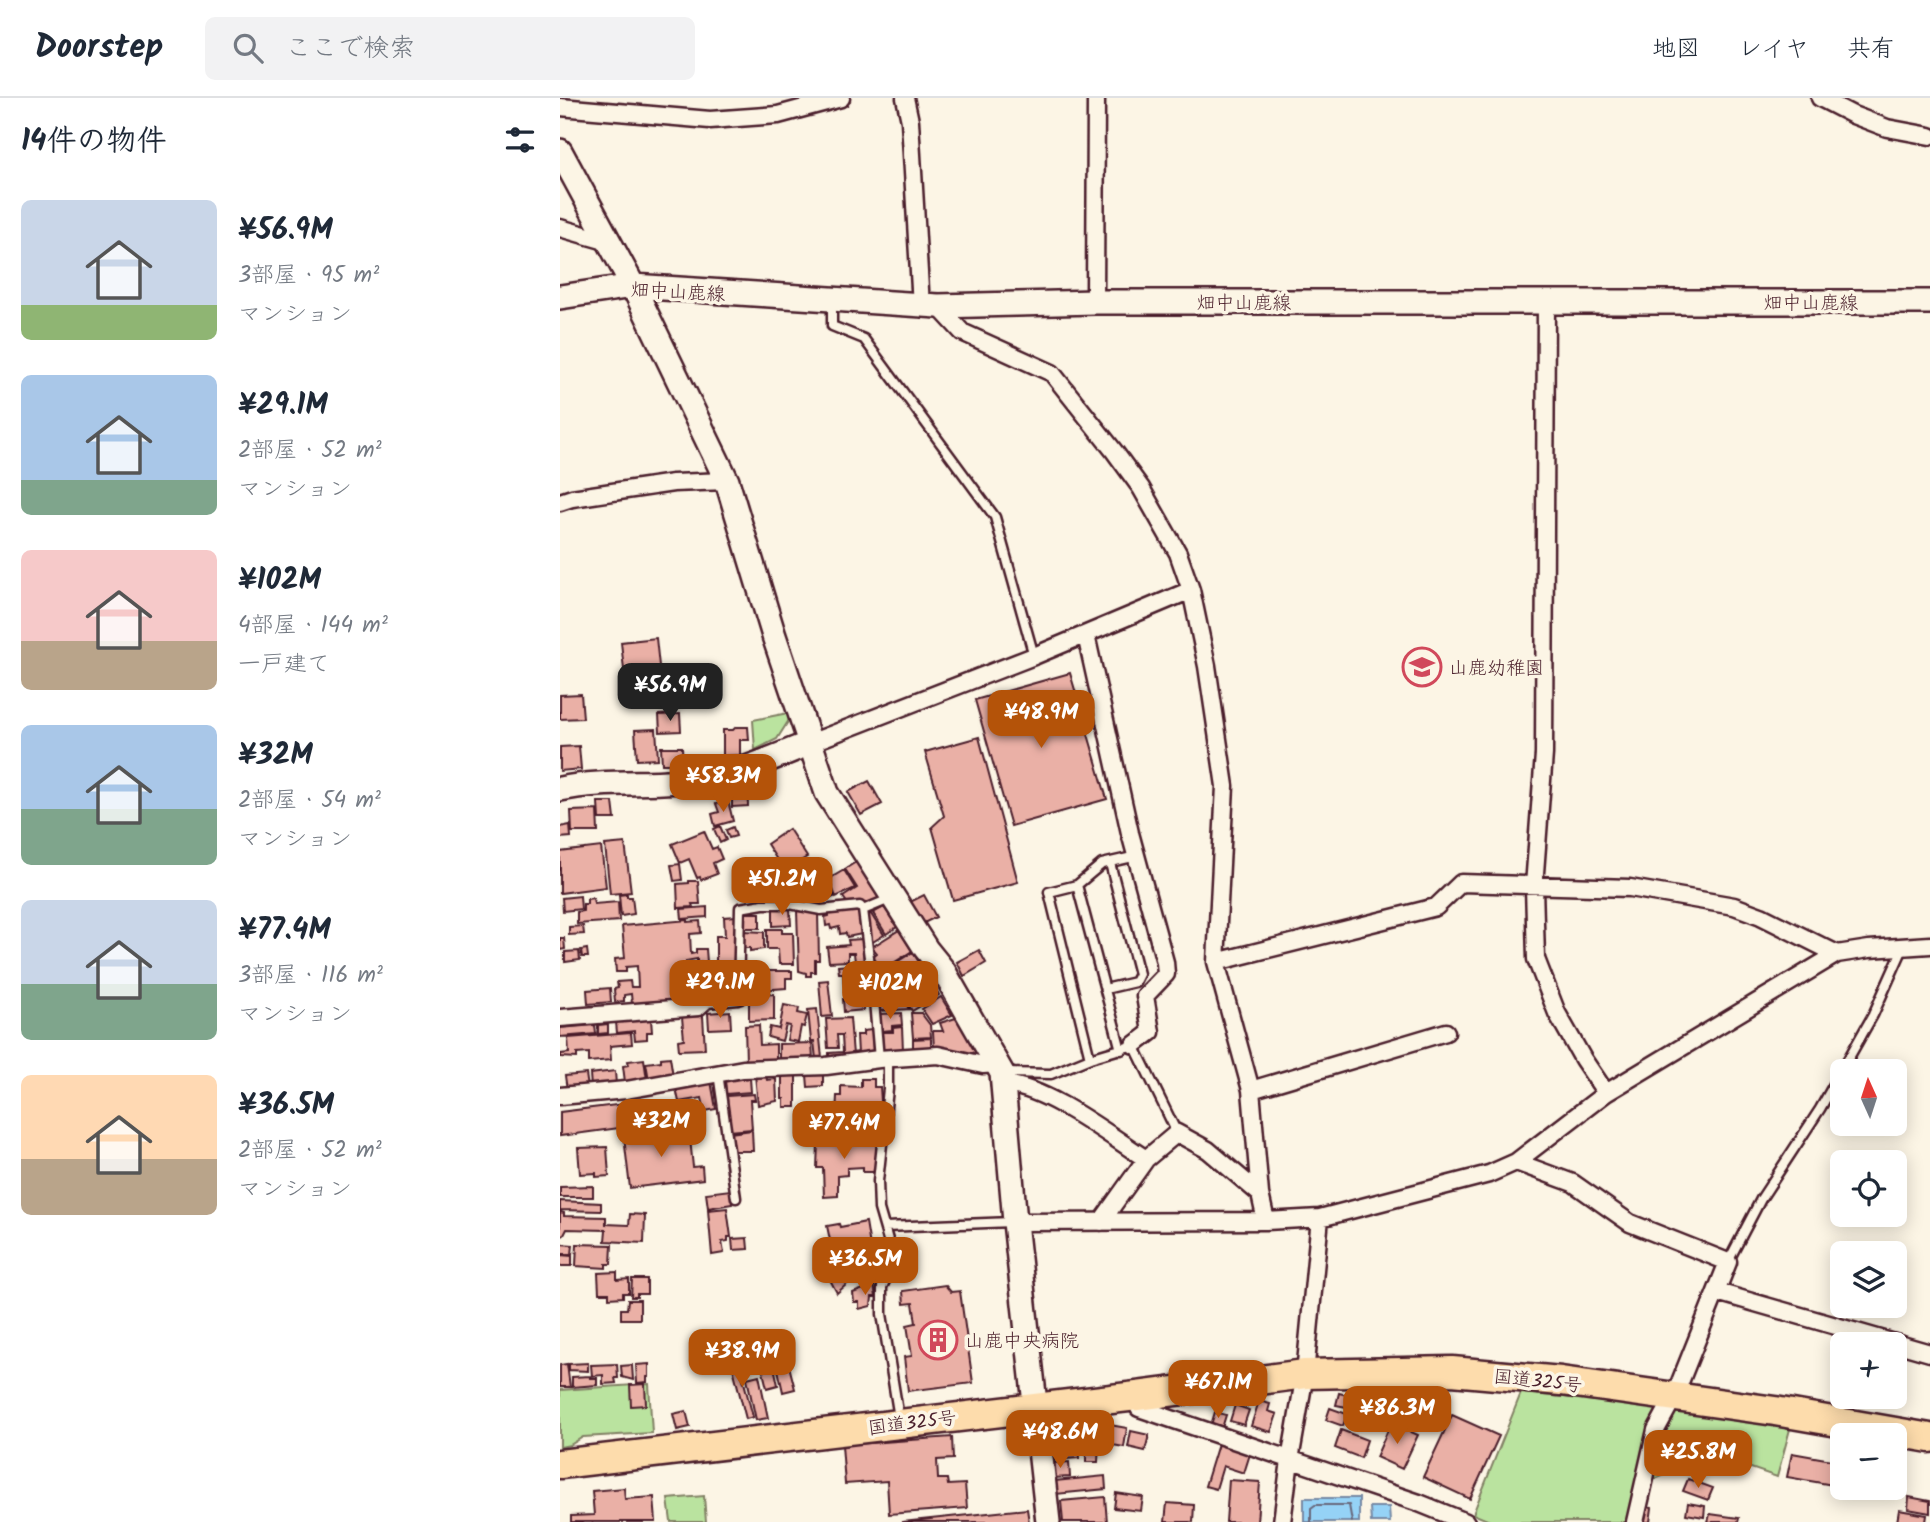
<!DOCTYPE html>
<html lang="ja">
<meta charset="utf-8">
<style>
:root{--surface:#fff;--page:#f2f2f3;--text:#1f2937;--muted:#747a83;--line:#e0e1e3;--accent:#b45309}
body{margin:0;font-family:Kalam,"Klee One",sans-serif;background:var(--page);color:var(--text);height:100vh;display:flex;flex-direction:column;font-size:26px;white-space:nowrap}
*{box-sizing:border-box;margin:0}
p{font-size:23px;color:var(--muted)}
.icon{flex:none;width:38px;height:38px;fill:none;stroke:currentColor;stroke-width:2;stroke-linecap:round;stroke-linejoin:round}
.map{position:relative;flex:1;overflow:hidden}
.details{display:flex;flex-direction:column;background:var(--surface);width:560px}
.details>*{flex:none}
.needle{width:46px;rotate:357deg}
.controls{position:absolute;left:1270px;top:961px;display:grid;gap:14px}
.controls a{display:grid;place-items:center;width:77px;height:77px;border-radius:10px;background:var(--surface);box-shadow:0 4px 18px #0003;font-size:35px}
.price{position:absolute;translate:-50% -60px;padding:0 16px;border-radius:14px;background:var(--accent);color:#fff;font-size:23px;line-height:46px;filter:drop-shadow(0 2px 4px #0008)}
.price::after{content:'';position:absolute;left:50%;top:42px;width:21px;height:16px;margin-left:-10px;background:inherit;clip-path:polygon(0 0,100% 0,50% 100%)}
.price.selected{background:#222;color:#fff}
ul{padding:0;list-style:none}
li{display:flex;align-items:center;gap:21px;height:175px;padding:0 21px}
li span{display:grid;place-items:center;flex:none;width:196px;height:140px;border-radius:10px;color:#555}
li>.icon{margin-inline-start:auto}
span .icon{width:84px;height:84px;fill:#fffc;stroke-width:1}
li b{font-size:30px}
h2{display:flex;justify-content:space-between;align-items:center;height:84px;padding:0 21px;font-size:30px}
header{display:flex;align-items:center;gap:42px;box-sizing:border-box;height:98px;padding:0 35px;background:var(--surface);border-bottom:2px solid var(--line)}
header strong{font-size:33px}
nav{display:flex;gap:38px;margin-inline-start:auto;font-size:24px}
.search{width:490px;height:63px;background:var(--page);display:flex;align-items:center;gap:18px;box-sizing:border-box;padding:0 24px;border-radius:10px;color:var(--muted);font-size:26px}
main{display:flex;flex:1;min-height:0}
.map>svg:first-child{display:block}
</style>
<header>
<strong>Doorstep</strong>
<div class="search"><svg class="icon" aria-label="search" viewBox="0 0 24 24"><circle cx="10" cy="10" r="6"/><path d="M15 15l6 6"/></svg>ここで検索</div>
<nav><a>地図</a><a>レイヤ</a><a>共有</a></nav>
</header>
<main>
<section class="details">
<h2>14件の物件<svg class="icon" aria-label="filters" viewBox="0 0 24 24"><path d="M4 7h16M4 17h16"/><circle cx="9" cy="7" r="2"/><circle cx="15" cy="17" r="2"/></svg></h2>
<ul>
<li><span style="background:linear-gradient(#c9d6e8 75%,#8fb573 0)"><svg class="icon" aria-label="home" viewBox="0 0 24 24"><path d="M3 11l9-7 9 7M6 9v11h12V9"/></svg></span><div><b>¥56.9M</b><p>3部屋 · 95 m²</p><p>マンション</p></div></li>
<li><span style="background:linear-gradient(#a9c7e8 75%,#7fa58c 0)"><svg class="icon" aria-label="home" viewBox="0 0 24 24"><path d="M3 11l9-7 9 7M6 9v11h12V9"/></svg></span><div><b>¥29.1M</b><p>2部屋 · 52 m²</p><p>マンション</p></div></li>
<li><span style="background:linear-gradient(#f6c9c9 65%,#b9a48a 0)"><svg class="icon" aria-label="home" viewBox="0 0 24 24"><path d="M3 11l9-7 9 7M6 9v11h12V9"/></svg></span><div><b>¥102M</b><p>4部屋 · 144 m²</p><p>一戸建て</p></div></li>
<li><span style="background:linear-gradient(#a9c7e8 60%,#7fa58c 0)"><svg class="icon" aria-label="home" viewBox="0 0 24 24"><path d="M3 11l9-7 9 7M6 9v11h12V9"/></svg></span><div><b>¥32M</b><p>2部屋 · 54 m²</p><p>マンション</p></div></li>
<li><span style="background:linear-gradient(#c9d6e8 60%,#7fa58c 0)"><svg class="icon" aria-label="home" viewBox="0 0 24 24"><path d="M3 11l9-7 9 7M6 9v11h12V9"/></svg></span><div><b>¥77.4M</b><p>3部屋 · 116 m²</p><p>マンション</p></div></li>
<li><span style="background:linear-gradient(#ffd9b3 60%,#b9a48a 0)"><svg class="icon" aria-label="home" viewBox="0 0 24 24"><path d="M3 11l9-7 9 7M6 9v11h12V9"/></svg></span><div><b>¥36.5M</b><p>2部屋 · 52 m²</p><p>マンション</p></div></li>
</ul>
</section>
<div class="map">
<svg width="1370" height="1424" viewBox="0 0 1370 1424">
<rect width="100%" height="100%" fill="#fcf5e5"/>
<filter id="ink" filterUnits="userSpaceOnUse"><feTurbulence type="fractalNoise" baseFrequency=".0143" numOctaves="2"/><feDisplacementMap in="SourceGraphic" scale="14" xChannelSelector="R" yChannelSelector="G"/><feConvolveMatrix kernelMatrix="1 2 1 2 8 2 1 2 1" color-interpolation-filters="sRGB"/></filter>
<g filter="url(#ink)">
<path fill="#bae39f" stroke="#828165" stroke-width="2" d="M228,615L229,622L217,641L195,652L193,622Z
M89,1286L92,1335L23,1339L10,1347L0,1349V1292Z
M961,1295L1101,1308L1089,1330L1067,1424H932L913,1416Z
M1118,1310L1230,1331L1217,1379L1156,1358L1132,1365L1093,1382L1103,1336Z
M144,1398L146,1424H111L108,1401Z"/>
<path fill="#95d2f6" stroke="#778aa5" stroke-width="2" d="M744,1400H799V1424H744Z
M810,1409H829L830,1424H811Z"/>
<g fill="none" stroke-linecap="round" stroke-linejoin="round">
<path stroke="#68677c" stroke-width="2" d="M751,1424V1410L755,1407H789L792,1424"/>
</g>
<path fill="#eab0a6" stroke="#4a1f2b" stroke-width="2" d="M96,540L102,596L67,599L61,544Z
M510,575L547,701L451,728L415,602Z
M21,596L23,620L0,621V597Z
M120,616L121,633L100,634L99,617Z
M176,629H188L189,642H180V657L163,658V632H173Z
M96,631L98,661L77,662L75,632Z
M419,639L458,784L393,802L372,729L384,718L365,654Z
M19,648L21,671L0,673V649Z
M101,649H122L123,666H102Z
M309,683L322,706L301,717L288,694Z
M168,687H187L188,708L172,709V700L159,701V691L169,690Z
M168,703L173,723L155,728L152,716L159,714L156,706Z
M38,704H53L55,721H39Z
M37,712L38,734H12L11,713Z
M10,727L11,739L0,740V729Z
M160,728L166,742L160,745L154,731Z
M173,729L176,738L169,740L166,732Z
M229,731L247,759L224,773L207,746Z
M144,733L152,751L157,749L162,761L153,765L157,776L141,782L140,779L137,780L129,761L120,765L112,746Z
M65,745L71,794L50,796L45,747Z
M41,749L46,789L0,795V754Z
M296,764L320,802L304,808L288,806L283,799L297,790L285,771Z
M120,766L122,782L114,783L111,767Z
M284,772L295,790L276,799L269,781Z
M129,783H138L140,806H132L133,809L118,810L117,786L129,785Z
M267,783L274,799L254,807L251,800L245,802L242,793Z
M238,792L240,798L233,801L230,795Z
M67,796V799H72L74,816L61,818L59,797Z
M364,797L376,819L362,826L350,804Z
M20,798L21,811L3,813L2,800Z
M33,800L34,806L58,804L59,823L17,826V814L23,813V806H27V801Z
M147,809V819L122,821L121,811Z
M324,809L337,829L326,836L313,815Z
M213,811H230L231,827L213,828Z
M298,811L302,836L287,839L286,835L280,836L279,829L271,831L270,827L266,828L265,819L269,818V815Z
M237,813L258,815L259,862H255V874H251V878H246V875L239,873Z
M184,815H200V830H185Z
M311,816L324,837L311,845L308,817Z
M176,818V870H156V838H165L164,819Z
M128,822V824L140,823L141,835L130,836L131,856L136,855V851H146L147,864L137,865V861L126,863L128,883L142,884V875L155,874L156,887L135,888L137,901L72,906L71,896L64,897V903L55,904L54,891L58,890L57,884L70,883L71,889H78L77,868L66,869V874H56L55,861L65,860L62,828Z
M23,828L24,836L9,837V829Z
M207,831H222V835H233L234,866H219L218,851H207Z
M339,832L352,853L335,864L337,868L330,872L327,866L320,870L313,858L317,855L312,849Z
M184,833L204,834V851L190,853V850H184Z
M0,840H4L5,851L0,852Z
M302,841L304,863L295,864L294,855H288V863L269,864L267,849L289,847L288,842Z
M27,851L28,859H22L21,852Z
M419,852L426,865L404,878L397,864Z
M19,853L20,862L5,864V854Z
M353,854L360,866L344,876L337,864Z
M305,866L307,885H299V890L290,891L289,887L284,888L283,875H279L278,868Z
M183,868H193V871H203V873H232V880H226V890L187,893V890H183Z
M268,882L272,918L262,919L259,883Z
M372,885L379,897L352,913L345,900Z
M50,890L51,904L28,906L27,892Z
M214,896V922L189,923V897Z
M303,896L304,912L284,914L283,901H287V897Z
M381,899L392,917L372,926L362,911Z
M343,901L349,911L320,913V902Z
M224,907L239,910L238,915L247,917L244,929L241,928L238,944L227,942L230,928L226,927L222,943L208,939L210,929L219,931Z
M257,911L262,960L256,961L254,943H251L248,912Z
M170,913L171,930L149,931L148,915Z
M341,915L342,927L332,928V932L322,933L320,916Z
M351,915H361L370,927L371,939L353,940Z
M143,918L145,951L119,952L118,942L124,941L122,919Z
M290,920L293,957L269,958V955L283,954L282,937H277L278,950H268L266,921Z
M396,920L418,954L412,959L374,951L373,933H383L380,925Z
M91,921L92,934H87V941L75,942L74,933L57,935L56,924Z
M48,926V935L38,936V927Z
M35,927L36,936L0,939V930Z
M199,927L200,947L216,946V963L186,964L185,928Z
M342,929L343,952L323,954L322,934H333V930Z
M312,932L313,955L298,956L297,937H303V933Z
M71,935L72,946L50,948L51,962L29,964V955L17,956V960L1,959V956L9,955L8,940Z
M371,940V951L353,952V941Z
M252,945L253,962L219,963V946Z
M110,959L113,978L89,982L86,965L101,963V960Z
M84,961L87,982L65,984L63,968L69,967L68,963Z
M55,973L56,987L31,989L30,976Z
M222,975H236V1009H224V1001H222Z
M26,976L28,990L7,992L5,978Z
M195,977H206L207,982L216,981L217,1003L198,1007Z
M247,977H263V988L248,989Z
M190,980L191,994L166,996L165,982Z
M301,981H314V989H320L322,1017H319V1027H281V1017H276L277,998H281V988L301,989Z
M151,983L156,1011L145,1013L142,1000L119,1004L116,990Z
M194,996L195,1002H190L192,1031L169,1033L167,998Z
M64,1006L67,1029L0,1038V1014Z
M299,1028H318L319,1045H299Z
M129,1031L133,1069L142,1068L143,1081L70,1090L64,1039Z
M192,1032L193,1053H173L170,1035Z
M271,1036H282V1045L318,1046L315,1074H303V1069L287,1070V1077L278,1078V1098L264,1099L263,1070H257L258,1045H271Z
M47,1049L49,1078L36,1079V1075L20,1076L18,1050Z
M33,1088V1099H0V1089Z
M170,1092L172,1106L148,1110L146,1095Z
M0,1103L41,1105V1113L0,1112Z
M167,1110L171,1139H168V1143L162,1144L164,1155L152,1157L148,1112Z
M0,1114L4,1115V1118L46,1119V1126L69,1127L70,1116L85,1117L84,1145L45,1143L46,1132L7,1131L4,1137L0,1139Z
M306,1124L310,1148L280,1151L279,1146L271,1147L267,1128L279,1126L280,1129Z
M187,1140L188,1151L173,1152L172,1141Z
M0,1146L13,1147L12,1156H0Z
M17,1146L52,1147L51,1166H46V1170L16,1168Z
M0,1157L12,1158V1168H0Z
M292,1162L297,1170L290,1175L294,1180L277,1195L268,1178Z
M57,1174V1182L69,1181V1195H63V1199L49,1200V1195H39L38,1175Z
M72,1181H87V1196H77V1199H71Z
M314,1187L316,1199H312L311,1208L299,1211V1204H294L293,1195Z
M385,1187L391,1194L400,1193L413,1285L348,1293L344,1259L352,1258L347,1227L356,1225L353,1205L344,1206L343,1193Z
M68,1202H80V1221H61V1211H67Z
M210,1250L218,1287L207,1290L198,1253Z
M178,1261L193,1319L186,1321L171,1262Z
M228,1264L235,1291L223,1294L217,1267Z
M28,1265V1273L9,1272V1266Z
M7,1266L10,1289H0V1267Z
M57,1266L58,1280H55L56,1285L43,1286V1277L32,1278L31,1267Z
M89,1266V1279H87V1284L77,1285L76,1267Z
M72,1267L73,1282L62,1279L61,1268Z
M199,1277L208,1320L196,1322L187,1280Z
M30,1278V1280H37V1287L12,1289V1279Z
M85,1286L86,1307L71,1308L70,1287Z
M837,1290H866V1308L847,1309V1304H837Z
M779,1295L795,1299L792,1310L776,1307Z
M798,1295L816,1296L815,1310L797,1309Z
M699,1303L710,1306L708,1313L717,1316L711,1334L691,1328Z
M675,1307L689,1312L684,1327L670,1323Z
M770,1310L787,1316L783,1328L766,1322Z
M126,1313L130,1329L117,1332L113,1316Z
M655,1314L666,1317L662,1330L651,1327Z
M892,1317L939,1338L910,1401L863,1379Z
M831,1325L858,1337L842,1371L816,1359Z
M550,1327L567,1330L564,1349L547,1346Z
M781,1332L807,1342L801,1360L775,1350Z
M571,1333L589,1337L585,1353L568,1349Z
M392,1339L393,1361L377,1362L378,1381H387L388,1387L405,1386L407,1410L329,1416L327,1383L285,1386L282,1347Z
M518,1346L519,1360L492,1362L491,1348Z
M526,1346L539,1347L538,1364H526Z
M658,1346L690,1356L684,1375L663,1368L656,1391L645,1388Z
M1335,1354L1344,1356L1340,1376L1335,1374Z
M1232,1355L1283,1364L1279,1388L1227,1379Z
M509,1364L510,1379L492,1380L491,1365Z
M545,1378L546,1391L496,1396L495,1383Z
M1128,1381L1153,1390L1148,1402L1123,1393Z
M669,1382L700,1384L697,1424H666Z
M64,1390L65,1401L94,1399L96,1424H11V1418L34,1417L32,1393Z
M556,1395L583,1399L581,1413L554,1410Z
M545,1399L547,1424H503L501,1403Z
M1349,1399L1370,1403V1415L1348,1411Z
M607,1405L634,1407L633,1424H605Z
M1128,1405L1145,1408L1144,1419L1126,1416Z
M1082,1408L1092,1410L1090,1424H1079Z
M467,1411L469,1424H342Z
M1339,1412L1367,1417L1366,1424H1337Z
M1150,1416L1179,1420L1178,1424H1148Z"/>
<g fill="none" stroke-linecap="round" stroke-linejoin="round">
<defs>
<path id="lane" d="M272,202V228L304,241L435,419L474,558
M517,787L542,766L577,758
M303,812L332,800
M545,891L575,884L579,876L550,765
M178,898L180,810L203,806H230L261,812L300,808L303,812L313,891L319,961
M328,960V991L318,1083L319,1111L328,1142L327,1179L322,1189V1216L339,1320
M530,960L489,794L517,787L561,952
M158,975L176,1100
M445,975L491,976L530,960L574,947L617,1035
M325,1129L452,1124
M1168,1164L1201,1101L1260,1011L1313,917L1344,848"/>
<path id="street" d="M345,0L350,23L361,208
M1260,0L1293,17L1327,30L1370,38
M0,9L150,22L218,17L281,0
M0,130L49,144
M535,204L536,0
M986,204L984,656L974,788L976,861L997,915L1023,961L1046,995
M378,208L402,234L492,275L554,353L581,390L618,455L631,492L647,568L665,688L656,864L691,992L700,1096L706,1123
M0,404L12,400L113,385L167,383
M526,537L570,735L605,864L606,876L585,898L591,934L574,947
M250,645L474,558L631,492
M656,864L876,809L901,785L1070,790L1174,808L1201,818L1277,856
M0,920L138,909L147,901L178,898
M444,986C489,990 547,1036 586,1061
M691,992L886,934
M0,998L66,992L183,971L266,968L319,961L378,957L423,967L437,966
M956,1064L1013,1085L1070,1125L1168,1164L1114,1299L1096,1332L1075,1424
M455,1124L706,1123L760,1120L929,1076L956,1064L1046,995L1277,856L1309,851L1370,847
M541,1124L586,1061L617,1035L648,1052L700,1096
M1157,1194L1370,1255
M577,1298L579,1310L859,1405L906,1424
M722,1424L730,1362L745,1276L760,1120"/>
<path id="secondary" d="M0,53L73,188L167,383L214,538L267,695L366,851L383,872L442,975L455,1124L488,1424
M0,199L73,188L378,208L535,204H1370
M0,691C47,681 95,688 142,681C180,675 215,659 250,645"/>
<path id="highway" d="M0,1366L577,1298L745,1276L892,1273L1001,1283L1215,1313L1370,1340"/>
</defs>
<use href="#lane" stroke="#4a1f2b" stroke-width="13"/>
<use href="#street" stroke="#4a1f2b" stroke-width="21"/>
<use href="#secondary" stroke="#4a1f2b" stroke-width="28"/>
<use href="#highway" stroke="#4a1f2b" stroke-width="33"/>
<use href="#lane" stroke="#fcf5e5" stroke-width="8"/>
<use href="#street" stroke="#fcf5e5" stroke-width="16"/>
<use href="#secondary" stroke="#fcf5e5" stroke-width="23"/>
<use href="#highway" stroke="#fddcac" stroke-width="28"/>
</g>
</g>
<defs>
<symbol id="school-ring" viewBox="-11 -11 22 22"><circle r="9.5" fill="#fcf5e5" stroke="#d1495b" stroke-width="1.5"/><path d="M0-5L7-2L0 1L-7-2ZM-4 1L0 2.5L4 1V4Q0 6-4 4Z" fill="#d1495b"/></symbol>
<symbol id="building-ring" viewBox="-11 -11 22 22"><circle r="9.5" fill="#fcf5e5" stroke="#d1495b" stroke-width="1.5"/><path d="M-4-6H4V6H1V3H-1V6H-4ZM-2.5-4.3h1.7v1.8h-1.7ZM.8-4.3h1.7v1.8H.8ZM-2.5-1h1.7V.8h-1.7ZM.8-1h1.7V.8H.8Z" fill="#d1495b"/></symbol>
</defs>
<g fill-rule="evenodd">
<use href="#school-ring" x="840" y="547" width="44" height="44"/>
<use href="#building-ring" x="356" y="1220" width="44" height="44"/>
</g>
<g text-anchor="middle" stroke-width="7" stroke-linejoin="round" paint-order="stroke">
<g font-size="19" fill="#4a1f2b" stroke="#fcf5e5">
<text transform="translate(118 193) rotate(3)" y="7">畑中山鹿線</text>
<text x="684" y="211">畑中山鹿線</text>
<text x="1251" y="211">畑中山鹿線</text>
<text transform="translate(978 1282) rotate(6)" y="7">国道325号</text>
<text transform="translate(352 1324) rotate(-7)" y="7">国道325号</text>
</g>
<g font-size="19" fill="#4a1f2b" stroke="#fcf5e5" text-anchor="start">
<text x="889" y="576">山鹿幼稚園</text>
<text x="405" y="1249">山鹿中央病院</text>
</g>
</g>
</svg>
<div class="controls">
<a><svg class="needle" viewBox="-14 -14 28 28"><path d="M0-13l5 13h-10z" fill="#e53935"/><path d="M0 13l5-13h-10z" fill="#747a83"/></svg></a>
<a><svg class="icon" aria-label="locate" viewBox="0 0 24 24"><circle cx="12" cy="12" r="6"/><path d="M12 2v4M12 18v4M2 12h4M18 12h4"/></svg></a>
<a><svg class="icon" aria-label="layers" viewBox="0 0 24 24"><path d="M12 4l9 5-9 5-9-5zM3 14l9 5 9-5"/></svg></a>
<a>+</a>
<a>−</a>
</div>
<b class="price selected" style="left:110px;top:625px">¥56.9M</b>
<b class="price" style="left:481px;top:652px">¥48.9M</b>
<b class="price" style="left:163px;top:716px">¥58.3M</b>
<b class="price" style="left:222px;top:819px">¥51.2M</b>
<b class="price" style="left:160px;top:922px">¥29.1M</b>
<b class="price" style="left:330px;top:923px">¥102M</b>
<b class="price" style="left:101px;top:1061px">¥32M</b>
<b class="price" style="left:284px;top:1063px">¥77.4M</b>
<b class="price" style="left:305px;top:1199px">¥36.5M</b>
<b class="price" style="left:182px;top:1291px">¥38.9M</b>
<b class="price" style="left:658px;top:1322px">¥67.1M</b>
<b class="price" style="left:837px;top:1348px">¥86.3M</b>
<b class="price" style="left:500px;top:1372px">¥48.6M</b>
<b class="price" style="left:1138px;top:1392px">¥25.8M</b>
</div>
</main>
